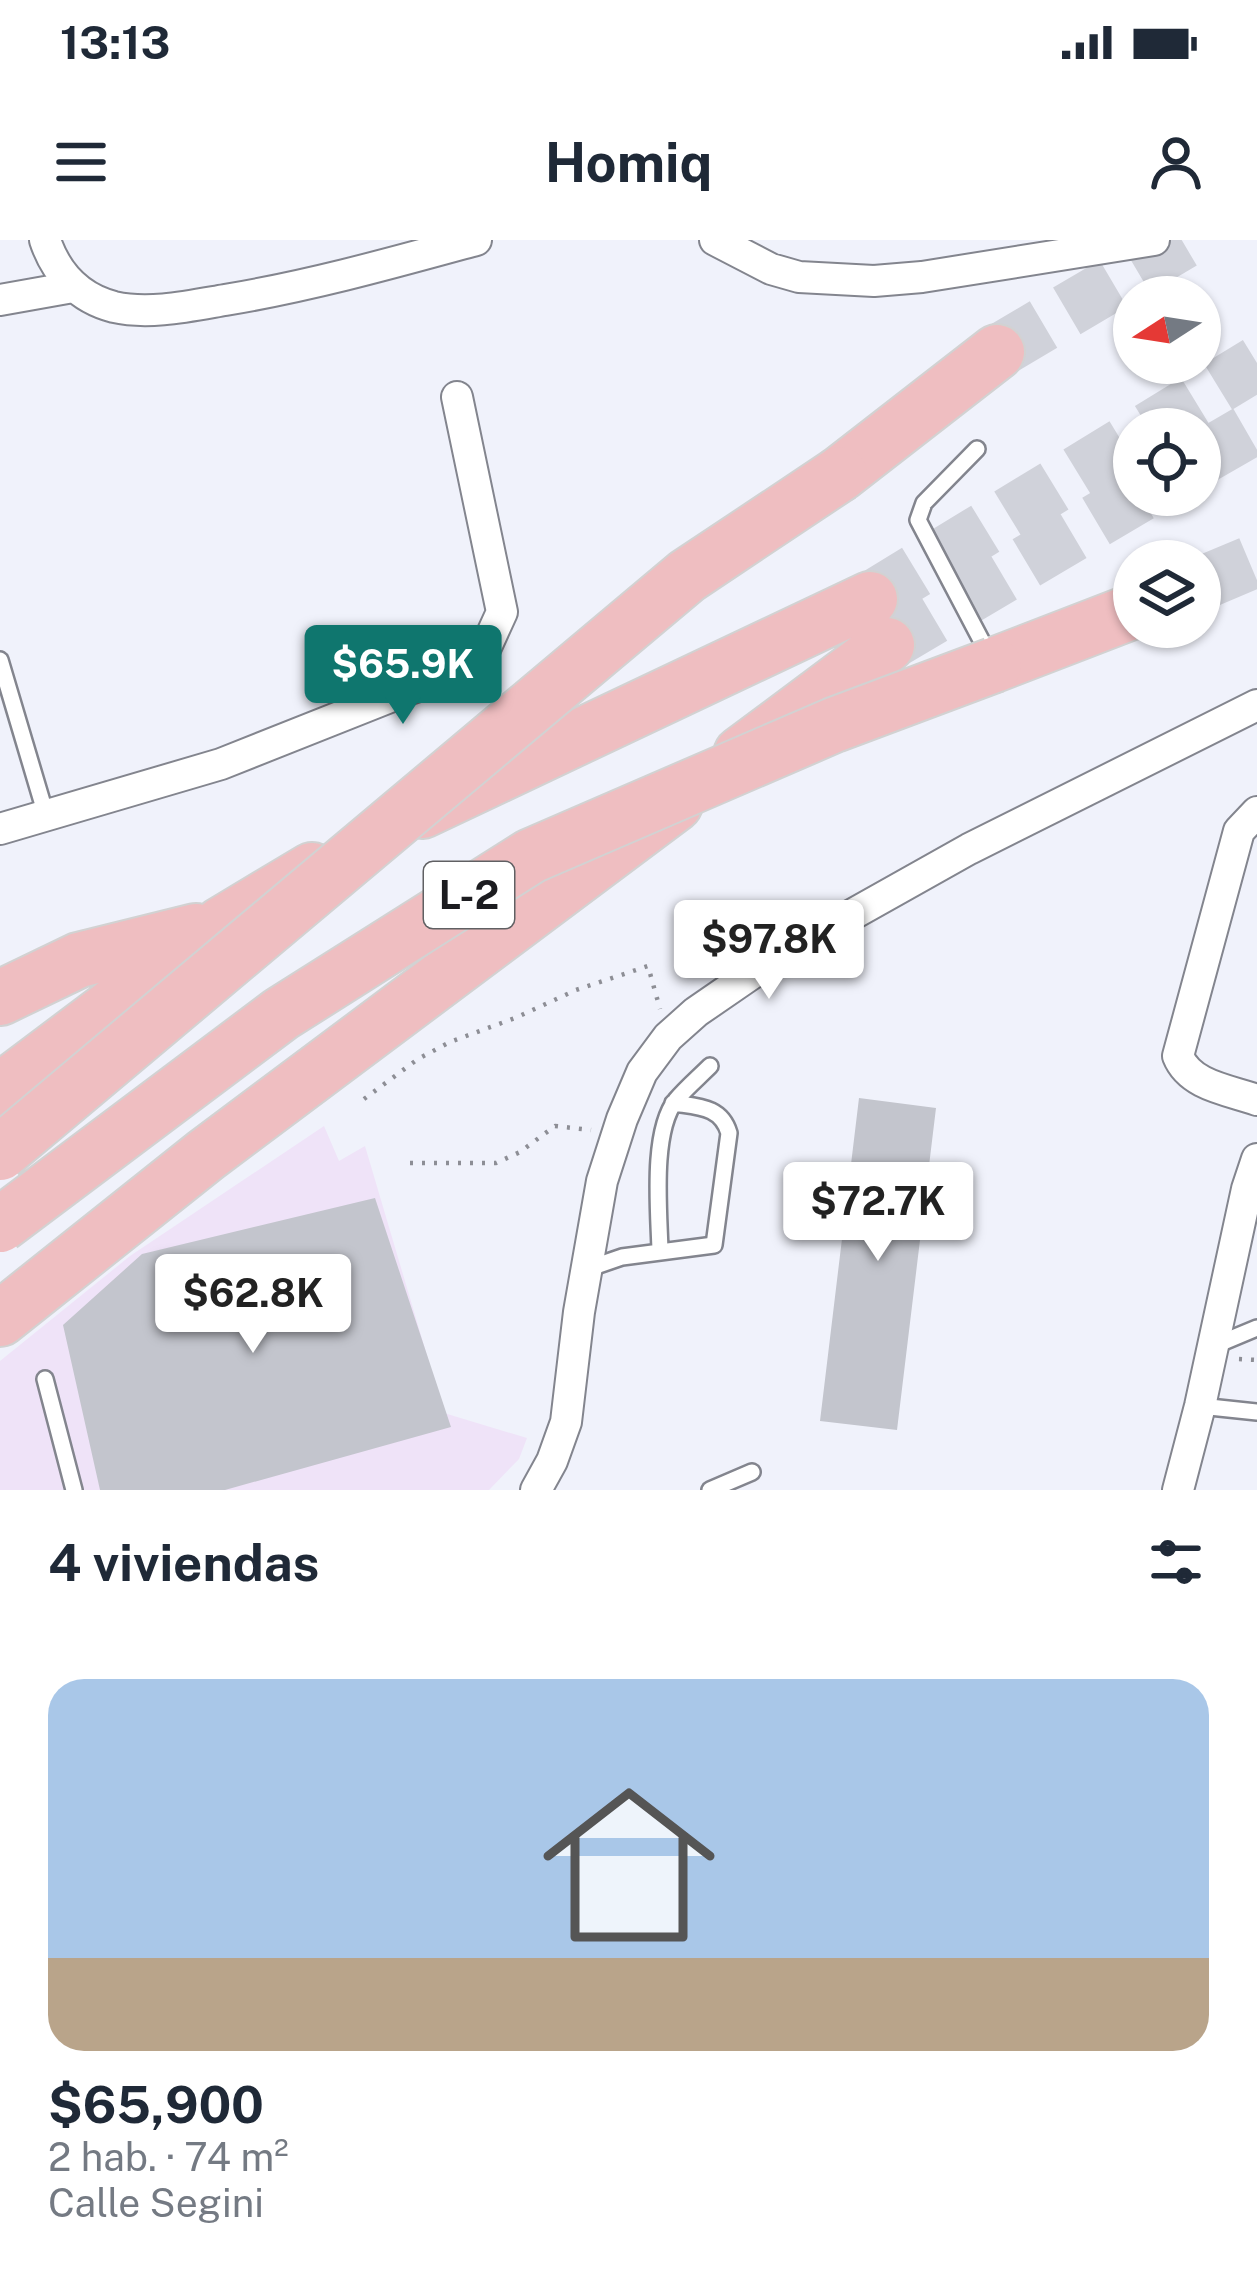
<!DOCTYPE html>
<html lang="es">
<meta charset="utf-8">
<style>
:root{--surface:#fff;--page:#f2f2f3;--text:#1f2937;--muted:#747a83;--line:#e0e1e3;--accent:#0f766e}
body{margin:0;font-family:"Public Sans",sans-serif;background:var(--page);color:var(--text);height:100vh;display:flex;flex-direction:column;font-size:45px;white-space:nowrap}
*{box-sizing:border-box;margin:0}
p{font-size:39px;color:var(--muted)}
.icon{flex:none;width:66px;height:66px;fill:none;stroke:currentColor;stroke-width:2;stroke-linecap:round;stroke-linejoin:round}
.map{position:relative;height:1250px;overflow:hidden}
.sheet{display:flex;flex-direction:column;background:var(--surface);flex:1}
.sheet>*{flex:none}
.needle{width:78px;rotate:258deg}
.tools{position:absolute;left:1113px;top:36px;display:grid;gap:24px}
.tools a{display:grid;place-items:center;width:108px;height:108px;border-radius:50%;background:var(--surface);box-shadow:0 3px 9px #0004;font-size:60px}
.price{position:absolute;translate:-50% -102px;padding:0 27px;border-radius:12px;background:#fff;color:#222;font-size:39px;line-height:78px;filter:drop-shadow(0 3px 6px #0008)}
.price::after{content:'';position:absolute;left:50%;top:72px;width:36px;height:27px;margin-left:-18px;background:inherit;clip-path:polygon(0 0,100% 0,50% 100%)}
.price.active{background:var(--accent);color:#fff}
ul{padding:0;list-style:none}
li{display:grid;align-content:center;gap:24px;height:636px;padding:0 48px}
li+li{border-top:3px solid var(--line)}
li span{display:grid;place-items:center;height:372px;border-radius:36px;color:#555}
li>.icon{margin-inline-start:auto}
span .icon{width:216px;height:216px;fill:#fffc;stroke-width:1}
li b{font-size:51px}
h2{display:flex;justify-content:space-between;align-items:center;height:144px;padding:0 48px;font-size:51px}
.status{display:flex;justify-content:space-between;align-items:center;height:84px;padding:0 60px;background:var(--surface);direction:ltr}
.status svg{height:33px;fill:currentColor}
header{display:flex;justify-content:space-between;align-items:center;height:156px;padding:0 48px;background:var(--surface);font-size:54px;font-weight:700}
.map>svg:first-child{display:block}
</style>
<div class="status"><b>13:13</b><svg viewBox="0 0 49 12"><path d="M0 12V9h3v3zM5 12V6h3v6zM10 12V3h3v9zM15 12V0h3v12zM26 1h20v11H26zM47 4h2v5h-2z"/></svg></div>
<header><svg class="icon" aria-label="menu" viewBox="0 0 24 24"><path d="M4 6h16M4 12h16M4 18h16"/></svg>Homiq<svg class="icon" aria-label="person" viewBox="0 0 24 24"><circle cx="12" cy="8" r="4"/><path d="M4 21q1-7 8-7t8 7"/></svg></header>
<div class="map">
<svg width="1257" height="1250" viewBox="0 0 1257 1250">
<rect width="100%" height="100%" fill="#f0f2fb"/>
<path fill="#efe3f8" d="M324,886L339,921L365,906L444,1173L527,1198L519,1219L489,1250H0V1121L130,1016Z"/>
<path fill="#c3c5cd" d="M859,858L936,868L897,1190L820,1181Z
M375,958L451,1187L225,1250H100L63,1085L142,1014Z"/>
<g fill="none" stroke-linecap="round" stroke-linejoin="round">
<path stroke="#d0d2da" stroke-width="54" stroke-dasharray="54 27" stroke-linecap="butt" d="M997,112L1187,0
M1149,189L1257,123
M1200,219L1257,186
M1200,344L1257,320
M870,359L1134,198
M887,405L1140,255"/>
<defs>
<path id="service" d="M977,209L924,263L918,280L990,417
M0,420L46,575
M660,1011C659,971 651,892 676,860C686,848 699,837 710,826
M587,1029L622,1017L714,1005L729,893C721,866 698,867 673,863
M1216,1105L1257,1088
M45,1139L74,1250
M1200,1166L1257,1172
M710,1250L752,1232"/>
<path id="minor" d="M45,0C56,33 79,58 114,67C149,75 190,66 225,60C310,46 392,23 476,0
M715,0L771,29L799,37L874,41L922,37L1154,0
M0,60L73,47
M1257,572L1239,591L1178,816C1190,846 1229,850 1257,860
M0,589L221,524L410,449L462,431L481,418L502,372L457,157
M536,1250L552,1221L566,1182L579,1072L602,941L622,879L642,832L668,797L696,772L773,719L969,609L1257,465
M1178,1250L1200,1166L1247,949L1257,919"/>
<path id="motorway" d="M840,234L997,112
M994,425L1134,371
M741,514L887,405
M422,571L870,359
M0,758L79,720L196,691
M0,851L222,684L312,630
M0,1079L206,915L675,564"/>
</defs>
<use href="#service" stroke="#83858e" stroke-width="20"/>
<use href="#minor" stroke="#83858e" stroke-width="34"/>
<use href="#motorway" stroke="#d2d2d2" stroke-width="58"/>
<path stroke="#8d8e95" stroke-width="4.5" stroke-dasharray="3 9" stroke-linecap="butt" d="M364,859L418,819L450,802L515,778L576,750L648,726L660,769
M410,923H496L520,912L555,886L591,890
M1239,1119L1257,1120"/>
<use href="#service" stroke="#fff" stroke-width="15"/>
<use href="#minor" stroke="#fff" stroke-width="30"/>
<use href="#motorway" stroke="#efbec1" stroke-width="54"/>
<defs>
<path id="motorway-bridge" d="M0,913L687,336L840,234
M0,985L281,774L531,616L834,485L994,425"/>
</defs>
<use href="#motorway-bridge" stroke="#d2d2d2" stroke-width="58" stroke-linecap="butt"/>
<use href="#motorway-bridge" stroke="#efbec1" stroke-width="54"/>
</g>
<g text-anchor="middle" stroke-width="10" stroke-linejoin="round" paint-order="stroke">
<rect fill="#fff" stroke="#606063" stroke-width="3" x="424" y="622" width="90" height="66" rx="9"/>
<g font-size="39" font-weight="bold" fill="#1c1c20">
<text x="469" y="669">L-2</text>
</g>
</g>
</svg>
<div class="tools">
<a><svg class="needle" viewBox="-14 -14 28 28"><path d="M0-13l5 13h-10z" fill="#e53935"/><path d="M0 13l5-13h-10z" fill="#747a83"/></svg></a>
<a><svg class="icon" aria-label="locate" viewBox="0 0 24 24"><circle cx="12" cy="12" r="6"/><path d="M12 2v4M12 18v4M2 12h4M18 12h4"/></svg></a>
<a><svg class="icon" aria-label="layers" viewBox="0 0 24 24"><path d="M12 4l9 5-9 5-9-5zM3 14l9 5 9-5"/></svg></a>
</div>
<b class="price active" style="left:403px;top:487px">$65.9K</b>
<b class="price" style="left:769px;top:762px">$97.8K</b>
<b class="price" style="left:878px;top:1024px">$72.7K</b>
<b class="price" style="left:253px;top:1116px">$62.8K</b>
</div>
<section class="sheet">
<h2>4 viviendas<svg class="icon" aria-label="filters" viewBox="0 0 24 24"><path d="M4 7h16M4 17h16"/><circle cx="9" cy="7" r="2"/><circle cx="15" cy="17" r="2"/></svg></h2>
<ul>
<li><span style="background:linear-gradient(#a9c7e8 75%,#b9a48a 0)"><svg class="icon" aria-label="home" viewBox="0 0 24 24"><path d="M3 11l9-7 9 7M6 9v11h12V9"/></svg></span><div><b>$65,900</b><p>2 hab. · 74 m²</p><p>Calle Segini</p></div></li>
</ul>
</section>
